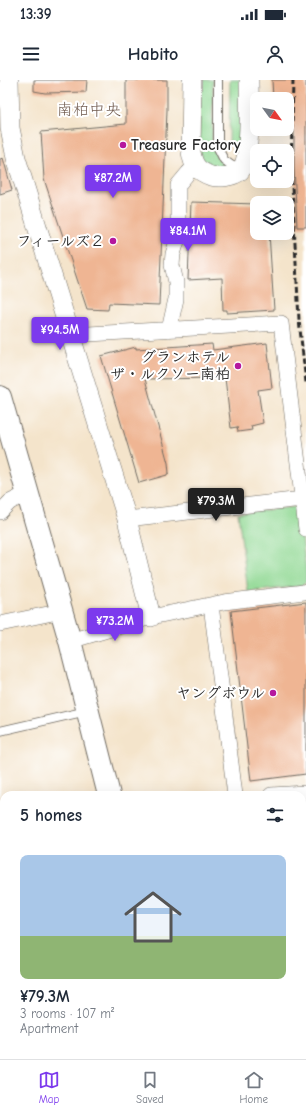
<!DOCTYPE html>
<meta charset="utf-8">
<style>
:root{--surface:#fff;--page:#f6f6f7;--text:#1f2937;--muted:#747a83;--line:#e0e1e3;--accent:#7c3aed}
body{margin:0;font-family:"Comic Neue","Klee One",sans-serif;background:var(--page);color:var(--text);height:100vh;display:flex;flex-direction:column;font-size:15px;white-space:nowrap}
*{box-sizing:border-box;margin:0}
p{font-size:13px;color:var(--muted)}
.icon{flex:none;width:22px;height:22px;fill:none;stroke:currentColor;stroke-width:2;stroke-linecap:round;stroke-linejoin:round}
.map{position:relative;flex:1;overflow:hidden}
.sheet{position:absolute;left:0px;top:711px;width:306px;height:268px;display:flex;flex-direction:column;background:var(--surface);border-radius:12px 12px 0 0;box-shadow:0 4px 16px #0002}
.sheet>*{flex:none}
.needle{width:26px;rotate:123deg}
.controls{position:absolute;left:250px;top:12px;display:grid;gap:8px}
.controls a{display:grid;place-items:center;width:44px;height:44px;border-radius:8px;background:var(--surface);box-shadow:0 4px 16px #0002;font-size:20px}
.price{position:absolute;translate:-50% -34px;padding:0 9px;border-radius:4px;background:var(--accent);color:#fff;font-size:13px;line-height:26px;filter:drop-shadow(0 1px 2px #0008)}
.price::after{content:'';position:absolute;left:50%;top:24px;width:12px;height:9px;margin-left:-6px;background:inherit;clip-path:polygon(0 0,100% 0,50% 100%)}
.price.selected{background:#222;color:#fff}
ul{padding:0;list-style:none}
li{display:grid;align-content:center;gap:8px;height:212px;padding:0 20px}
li+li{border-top:1px solid var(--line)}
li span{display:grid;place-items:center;height:124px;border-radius:8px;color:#555}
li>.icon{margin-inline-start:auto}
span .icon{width:72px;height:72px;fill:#fffc;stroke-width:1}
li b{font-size:17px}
h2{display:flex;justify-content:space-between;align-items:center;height:48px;padding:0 20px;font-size:17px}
.status{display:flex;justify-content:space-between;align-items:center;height:28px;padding:0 20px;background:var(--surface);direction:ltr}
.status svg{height:11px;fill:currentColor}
header{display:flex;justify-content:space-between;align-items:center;height:52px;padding:0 20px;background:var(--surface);font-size:18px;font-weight:700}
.tab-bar{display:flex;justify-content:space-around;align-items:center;height:56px;border-top:1px solid var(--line);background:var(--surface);font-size:11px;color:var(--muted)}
.tab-bar a{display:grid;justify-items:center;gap:2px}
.tab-bar .selected{color:var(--accent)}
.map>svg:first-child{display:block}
</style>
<div class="status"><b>13:39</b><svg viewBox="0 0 49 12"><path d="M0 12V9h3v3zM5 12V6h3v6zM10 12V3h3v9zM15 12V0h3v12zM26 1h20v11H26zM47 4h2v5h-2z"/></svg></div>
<header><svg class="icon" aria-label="menu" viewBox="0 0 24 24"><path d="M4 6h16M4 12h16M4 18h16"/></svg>Habito<svg class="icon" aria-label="person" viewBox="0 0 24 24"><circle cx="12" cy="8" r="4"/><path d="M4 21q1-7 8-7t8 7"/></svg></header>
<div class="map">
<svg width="306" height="979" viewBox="0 0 306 979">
<rect width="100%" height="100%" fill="#fff"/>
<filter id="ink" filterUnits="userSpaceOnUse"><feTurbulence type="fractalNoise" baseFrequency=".025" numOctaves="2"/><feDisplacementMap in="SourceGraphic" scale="8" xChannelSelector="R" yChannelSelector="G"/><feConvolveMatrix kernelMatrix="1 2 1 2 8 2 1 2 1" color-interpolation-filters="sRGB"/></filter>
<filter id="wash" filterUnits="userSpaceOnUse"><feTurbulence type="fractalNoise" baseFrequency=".012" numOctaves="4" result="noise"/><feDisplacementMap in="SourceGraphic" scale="16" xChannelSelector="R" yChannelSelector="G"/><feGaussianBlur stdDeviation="0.9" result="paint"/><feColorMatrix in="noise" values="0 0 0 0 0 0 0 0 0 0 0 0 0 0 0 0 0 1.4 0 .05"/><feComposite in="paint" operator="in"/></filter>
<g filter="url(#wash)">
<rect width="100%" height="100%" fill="#f4e4cb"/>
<path fill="#90d893" stroke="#5e825f" d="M201,0H213L212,64L217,77L227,87L223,90C215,88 206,86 202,78C197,67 201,15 201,0Z
M230,0H242L241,63H229Z
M294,427L299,430L306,490V502L302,506L248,512L238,433Z"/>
<g id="blocks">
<path fill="#efb593" d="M34,0H87L86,12L45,13L34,11Z
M126,0H167V30L159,225L109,223L108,230L87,229L44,99L41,52L126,44Z
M272,0H306V147H297L294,87V50H288V17L273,18Z
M3,78L12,110L0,114V79Z
M191,122L257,124V153H269L274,230L227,233V230H223L222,198L188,200Z
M267,263L272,308L258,310L263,343L251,346L252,350L238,352L237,347L231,348L225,298L145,299L168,383L169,393L167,394V395L139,403L101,276L136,267V269L212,264L213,270Z
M306,522V694L251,701L231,531Z"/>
</g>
</g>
<g filter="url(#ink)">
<use href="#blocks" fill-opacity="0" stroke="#716c63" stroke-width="1"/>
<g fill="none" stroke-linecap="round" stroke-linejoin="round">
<defs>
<path id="service" d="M218,0V68L224,80L231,85L240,90
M0,651L87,631
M0,839L4,838
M302,918L306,917
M276,975L277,979"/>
<path id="minor" d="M169,250L176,219V202L172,185L173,174L178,158V105L188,93L195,86
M71,255L281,243L306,449
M0,432L10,422L28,413
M127,439L302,419
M211,525L235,715
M0,544L62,531
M70,561L151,537L224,522L304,512L306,511
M271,715L306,713
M302,753H306
M0,771L4,770"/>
<path id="tertiary" d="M9,0L10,48L16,78L127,439L151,537
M192,0L191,72C193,85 197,91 211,96C219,98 233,97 240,91C252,79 249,18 249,0
M302,733H306"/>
<path id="secondary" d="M0,317L70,561L109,715
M184,975L185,979"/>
</defs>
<use href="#service" stroke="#716c63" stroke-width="10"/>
<use href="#minor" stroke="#716c63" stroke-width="16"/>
<use href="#tertiary" stroke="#716c63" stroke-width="20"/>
<use href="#secondary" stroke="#716c63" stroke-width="24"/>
<use href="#service" stroke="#fff" stroke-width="8"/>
<use href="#minor" stroke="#fff" stroke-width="15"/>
<use href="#tertiary" stroke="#fff" stroke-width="19"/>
<use href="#secondary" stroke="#fff" stroke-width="22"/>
<path stroke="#2b2b2b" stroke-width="3" stroke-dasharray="6 3" stroke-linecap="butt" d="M293,0L291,87L299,240L306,303"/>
</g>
</g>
<g fill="#b5179e" stroke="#fff" stroke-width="1.5">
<circle cx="123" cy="65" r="4"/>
<circle cx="113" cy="161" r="4"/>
<circle cx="238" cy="286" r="4"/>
<circle cx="273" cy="613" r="4"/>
</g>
<g text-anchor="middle" stroke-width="4" stroke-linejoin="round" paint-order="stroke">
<g font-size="15" font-weight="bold" fill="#2b2b2b" stroke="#fff" text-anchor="end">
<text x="131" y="70" text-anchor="start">Treasure Factory</text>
<text x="105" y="166">フィールズ２</text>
<text x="230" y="282">グランホテル<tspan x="230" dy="17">ザ・ルクソー南柏</tspan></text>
<text x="265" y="618">ヤングボウル</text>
</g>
<g font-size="16" fill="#705b4f" stroke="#fff">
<text x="89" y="35">南柏中央</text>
</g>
</g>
</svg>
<div class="controls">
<a><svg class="needle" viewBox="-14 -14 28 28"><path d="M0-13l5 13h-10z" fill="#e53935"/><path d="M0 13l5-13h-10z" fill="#747a83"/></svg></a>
<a><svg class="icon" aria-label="locate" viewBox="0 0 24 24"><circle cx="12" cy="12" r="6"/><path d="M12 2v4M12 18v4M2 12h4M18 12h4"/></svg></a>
<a><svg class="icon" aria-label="layers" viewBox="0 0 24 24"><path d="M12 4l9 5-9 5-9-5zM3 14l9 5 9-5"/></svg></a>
</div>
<b class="price" style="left:113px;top:119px">¥87.2M</b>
<b class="price" style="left:188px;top:172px">¥84.1M</b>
<b class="price" style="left:60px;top:271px">¥94.5M</b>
<b class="price selected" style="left:216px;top:442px">¥79.3M</b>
<b class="price" style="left:115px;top:562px">¥73.2M</b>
<section class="sheet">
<h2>5 homes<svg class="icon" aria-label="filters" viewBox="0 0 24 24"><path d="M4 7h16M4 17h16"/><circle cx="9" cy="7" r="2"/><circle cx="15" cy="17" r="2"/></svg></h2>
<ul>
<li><span style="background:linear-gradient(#a9c7e8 65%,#8fb573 0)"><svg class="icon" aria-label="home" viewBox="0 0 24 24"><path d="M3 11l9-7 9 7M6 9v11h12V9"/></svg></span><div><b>¥79.3M</b><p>3 rooms · 107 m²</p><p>Apartment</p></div></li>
</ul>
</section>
</div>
<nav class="tab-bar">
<a class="selected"><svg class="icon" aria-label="map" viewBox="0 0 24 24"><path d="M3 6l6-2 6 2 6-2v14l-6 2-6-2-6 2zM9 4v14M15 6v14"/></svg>Map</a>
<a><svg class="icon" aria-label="saved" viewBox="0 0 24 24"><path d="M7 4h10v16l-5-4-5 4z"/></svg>Saved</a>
<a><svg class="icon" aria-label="home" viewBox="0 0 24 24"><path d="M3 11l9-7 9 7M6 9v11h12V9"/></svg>Home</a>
</nav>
